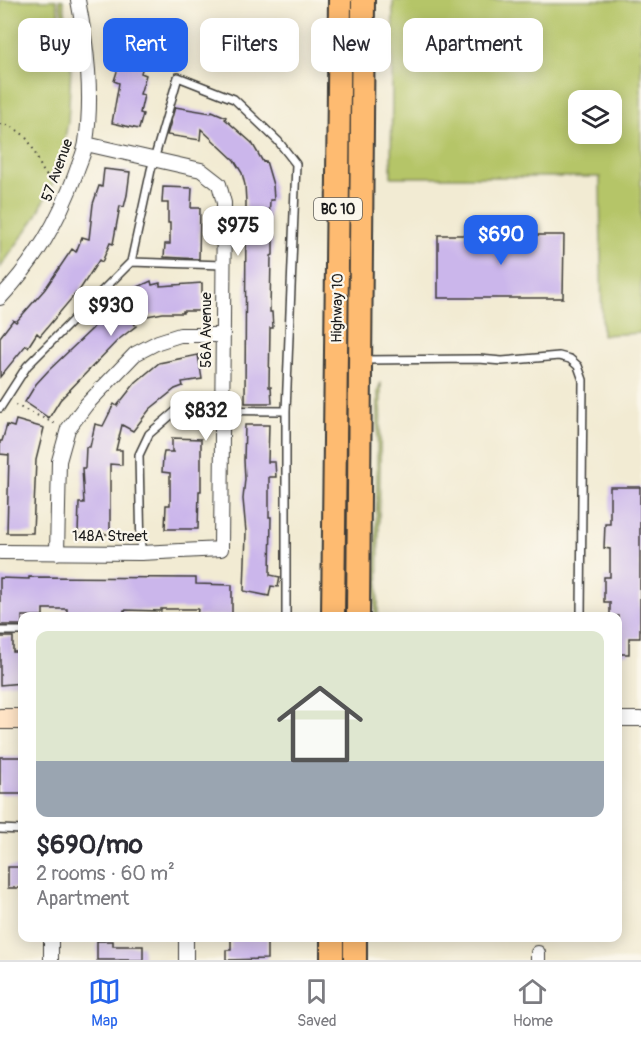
<!DOCTYPE html>
<meta charset="utf-8">
<style>
:root{--surface:#fff;--page:#f2f2f3;--text:#2b2b33;--muted:#7c7c81;--line:#e1e1e2;--accent:#2563eb}
body{margin:0;font-family:Pangolin,sans-serif;background:var(--page);color:var(--text);height:100vh;display:flex;flex-direction:column;font-size:22px;white-space:nowrap}
*{box-sizing:border-box;margin:0}
p{font-size:20px;color:var(--muted)}
.icon{flex:none;width:33px;height:33px;fill:none;stroke:currentColor;stroke-width:2;stroke-linecap:round;stroke-linejoin:round}
.map{position:relative;flex:1;overflow:hidden}
.side{position:absolute;left:18px;top:612px;width:604px;height:330px;display:flex;flex-direction:column;background:var(--surface);border-radius:12px;box-shadow:0 3px 15px #0003}
.side>*{flex:none}
.hud{position:absolute;left:18px;top:18px;width:606px;height:54px;display:flex;gap:12px}
.tools{position:absolute;left:568px;top:90px;display:grid;gap:12px}
.tools a{display:grid;place-items:center;width:54px;height:54px;border-radius:12px;background:var(--surface);box-shadow:0 3px 15px #0003;font-size:30px}
.price{position:absolute;translate:-50% -51px;padding:0 14px;border-radius:12px;background:#fff;color:#222;font-size:20px;line-height:39px;filter:drop-shadow(0 2px 3px #0008)}
.price::after{content:'';position:absolute;left:50%;top:36px;width:18px;height:14px;margin-left:-9px;background:inherit;clip-path:polygon(0 0,100% 0,50% 100%)}
.price.active{background:var(--accent);color:#fff}
ul{padding:0;list-style:none}
li{display:grid;align-content:center;gap:12px;height:318px;padding:0 18px}
li span{display:grid;place-items:center;height:186px;border-radius:12px;color:#555}
li>.icon{margin-inline-start:auto}
span .icon{width:108px;height:108px;fill:#fffc;stroke-width:1}
li b{font-size:26px}
.tag{padding:0 21px;border-radius:12px;background:var(--surface);box-shadow:0 3px 15px #0003;font-size:21px;line-height:54px}
.tag.active{background:var(--accent);color:#fff}
.tab-bar{display:flex;justify-content:space-around;align-items:center;height:84px;border-top:2px solid var(--line);background:var(--surface);font-size:16px;color:var(--muted)}
.tab-bar a{display:grid;justify-items:center;gap:3px}
.tab-bar .active{color:var(--accent)}
.map>svg:first-child{display:block}
</style>
<div class="map">
<svg width="641" height="960" viewBox="0 0 641 960">
<rect width="100%" height="100%" fill="#fbf7ec"/>
<filter id="ink" filterUnits="userSpaceOnUse"><feTurbulence type="fractalNoise" baseFrequency=".0167" numOctaves="2"/><feDisplacementMap in="SourceGraphic" scale="12" xChannelSelector="R" yChannelSelector="G"/><feConvolveMatrix kernelMatrix="1 2 1 2 8 2 1 2 1" color-interpolation-filters="sRGB"/></filter>
<filter id="wash" filterUnits="userSpaceOnUse"><feTurbulence type="fractalNoise" baseFrequency=".008" numOctaves="4" result="noise"/><feDisplacementMap in="SourceGraphic" scale="24" xChannelSelector="R" yChannelSelector="G"/><feGaussianBlur stdDeviation="1.35" result="paint"/><feColorMatrix in="noise" values="0 0 0 0 0 0 0 0 0 0 0 0 0 0 0 0 0 1.4 0 .05"/><feComposite in="paint" operator="in"/></filter>
<g filter="url(#wash)">
<rect width="100%" height="100%" fill="#f2ebd3"/>
<path fill="#b5c568" stroke="#687042" stroke-width="1.5" fill-rule="evenodd" d="M0,0H56L71,67L68,122L61,159L56,176L36,217L0,268Z
M59,0H63L75,67L70,53Z
M393,0H641V333L602,335L600,177H391ZM612,100V134H579V100Z
M381,382L378,616H375L378,391Z"/>
<g id="blocks">
<path fill="#cbb6eb" d="M117,48L146,54L141,73L146,75L140,94L144,95L140,113L143,114L139,129L112,123L119,83L114,81L119,65L113,64Z
M175,107L211,113L212,111L226,117L225,119L252,143L263,162L266,161L273,185L274,200H270L269,222L270,240H273V255L271,256L270,312H272L273,328H270L269,387H271L272,403H245L246,202L245,185L242,173L234,160L201,129L200,140L167,135Z
M104,169L130,172L127,195L124,207L120,206L113,244L110,243L102,262L99,260L77,294L76,293L40,336L37,333L28,347L26,345L0,377V337L13,320L16,322L45,289L72,249L76,252L82,237L89,239L93,204L99,186L102,187Z
M163,187L192,188L191,208H200L199,259L164,257L165,244H170V223H168V203H162Z
M438,235H564L563,298H438Z
M151,281L152,285L160,283V286L202,283V311H183V313H163L131,319L136,326L118,340L90,369L60,400L49,418L25,402L36,384L48,371L92,329L106,311L124,298L123,294Z
M198,355L202,379L182,382L183,386L175,389L150,409L133,431L122,425L116,450H122V465L110,464V534H78L79,503H84L82,468H85L86,447H90L95,424L103,426L114,404L117,406L136,382L159,363Z
M16,420L44,428L36,460L33,533H7L9,455L0,454V441H2L7,425L14,427Z
M245,425H269L268,462H275L276,477H269V517H271L270,575L280,577L278,587L271,586L269,596L244,591L246,532L243,499L245,479L244,460Z
M172,438L201,439V491H199L198,529H165L166,505H170V473L162,472L163,457L164,452H173L172,451Z
M610,487H640V638H629V654H618V616H610V602H604V577H610V549L604,548L605,524H610Z
M29,577L196,578V584L232,585V616H197L198,609H161V611L124,610L123,616H67V609H43V616H22V625H0V578L29,579Z
M0,637H13V652H22V683L0,685Z
M0,757H22V794H0Z
M8,867H22V888H8Z
M231,938H267V959L226,960V950H231Z
M97,941H113V946H143V960H97Z"/>
</g>
</g>
<g filter="url(#ink)">
<use href="#blocks" fill-opacity="0" stroke="#3c3b37" stroke-width="1.5"/>
<g fill="none" stroke-linecap="round" stroke-linejoin="round">
<defs>
<path id="service" d="M131,262L151,170L178,77L234,99L278,141L296,164L286,411V616
M363,360L479,359L502,361L559,356L570,359L578,366L583,380L581,616
M0,408L27,366L131,262L223,265
M141,553L139,455L149,434L177,410L286,411
M0,631H22
M0,829L22,830"/>
<path id="minor" d="M0,298C36,260 58,222 76,173C79,163 85,152 86,142C93,94 87,47 78,0
M0,552L141,553L221,549L224,203L219,184L201,170L86,144
M57,553L59,461L68,429L86,405L135,354L158,342L180,335H222
M618,719H641
M51,938V960
M186,960V938
M538,960V953"/>
<path id="secondary" d="M0,719H22"/>
<path id="trunk" d="M333,616L340,0
M358,616L363,0
M332,938V960
M355,960V938"/>
</defs>
<use href="#service" stroke="#3c3b37" stroke-width="10"/>
<use href="#minor" stroke="#3c3b37" stroke-width="16"/>
<use href="#secondary" stroke="#3c3b37" stroke-width="22"/>
<use href="#trunk" stroke="#3c3b37" stroke-width="26"/>
<path stroke="#3c3b37" stroke-width="2" stroke-dasharray="1.5 4.5" stroke-linecap="butt" d="M0,124C42,132 31,169 55,183
M15,405L56,424"/>
<use href="#service" stroke="#fff" stroke-width="7"/>
<use href="#minor" stroke="#fff" stroke-width="14"/>
<use href="#secondary" stroke="#ffe4c6" stroke-width="20"/>
<use href="#trunk" stroke="#febb71" stroke-width="22"/>
</g>
</g>
<g text-anchor="middle" stroke-width="4.5" stroke-linejoin="round" paint-order="stroke">
<rect fill="#fbf7ec" stroke="#5f5e5a" stroke-width="1.5" x="314" y="198" width="48" height="22" rx="4.5"/>
<g font-size="14" font-weight="bold" fill="#1c1c1c">
<text x="338" y="214">BC 10</text>
</g>
<g font-size="15" fill="#1c1c1c" stroke="#fbf7ec">
<text transform="translate(57 170) rotate(-70)" y="5">57 Avenue</text>
<text transform="translate(337 308) rotate(-89)" y="5">Highway 10</text>
<text transform="translate(206 330) rotate(-90)" y="5">56A Avenue</text>
<text x="110" y="541">148A Street</text>
</g>
</g>
</svg>
<div class="tools">
<a><svg class="icon" aria-label="layers" viewBox="0 0 24 24"><path d="M12 4l9 5-9 5-9-5zM3 14l9 5 9-5"/></svg></a>
</div>
<b class="price" style="left:238px;top:257px">$975</b>
<b class="price active" style="left:501px;top:266px">$690</b>
<b class="price" style="left:111px;top:337px">$930</b>
<b class="price" style="left:206px;top:442px">$832</b>
<div class="hud">
<a class="tag">Buy</a>
<a class="tag active">Rent</a>
<a class="tag">Filters</a>
<a class="tag">New</a>
<a class="tag">Apartment</a>
</div>
<section class="side">
<ul>
<li><span style="background:linear-gradient(#dfe7d0 70%,#9aa5b1 0)"><svg class="icon" aria-label="home" viewBox="0 0 24 24"><path d="M3 11l9-7 9 7M6 9v11h12V9"/></svg></span><div><b>$690/mo</b><p>2 rooms · 60 m²</p><p>Apartment</p></div></li>
</ul>
</section>
</div>
<nav class="tab-bar">
<a class="active"><svg class="icon" aria-label="map" viewBox="0 0 24 24"><path d="M3 6l6-2 6 2 6-2v14l-6 2-6-2-6 2zM9 4v14M15 6v14"/></svg>Map</a>
<a><svg class="icon" aria-label="saved" viewBox="0 0 24 24"><path d="M7 4h10v16l-5-4-5 4z"/></svg>Saved</a>
<a><svg class="icon" aria-label="home" viewBox="0 0 24 24"><path d="M3 11l9-7 9 7M6 9v11h12V9"/></svg>Home</a>
</nav>
